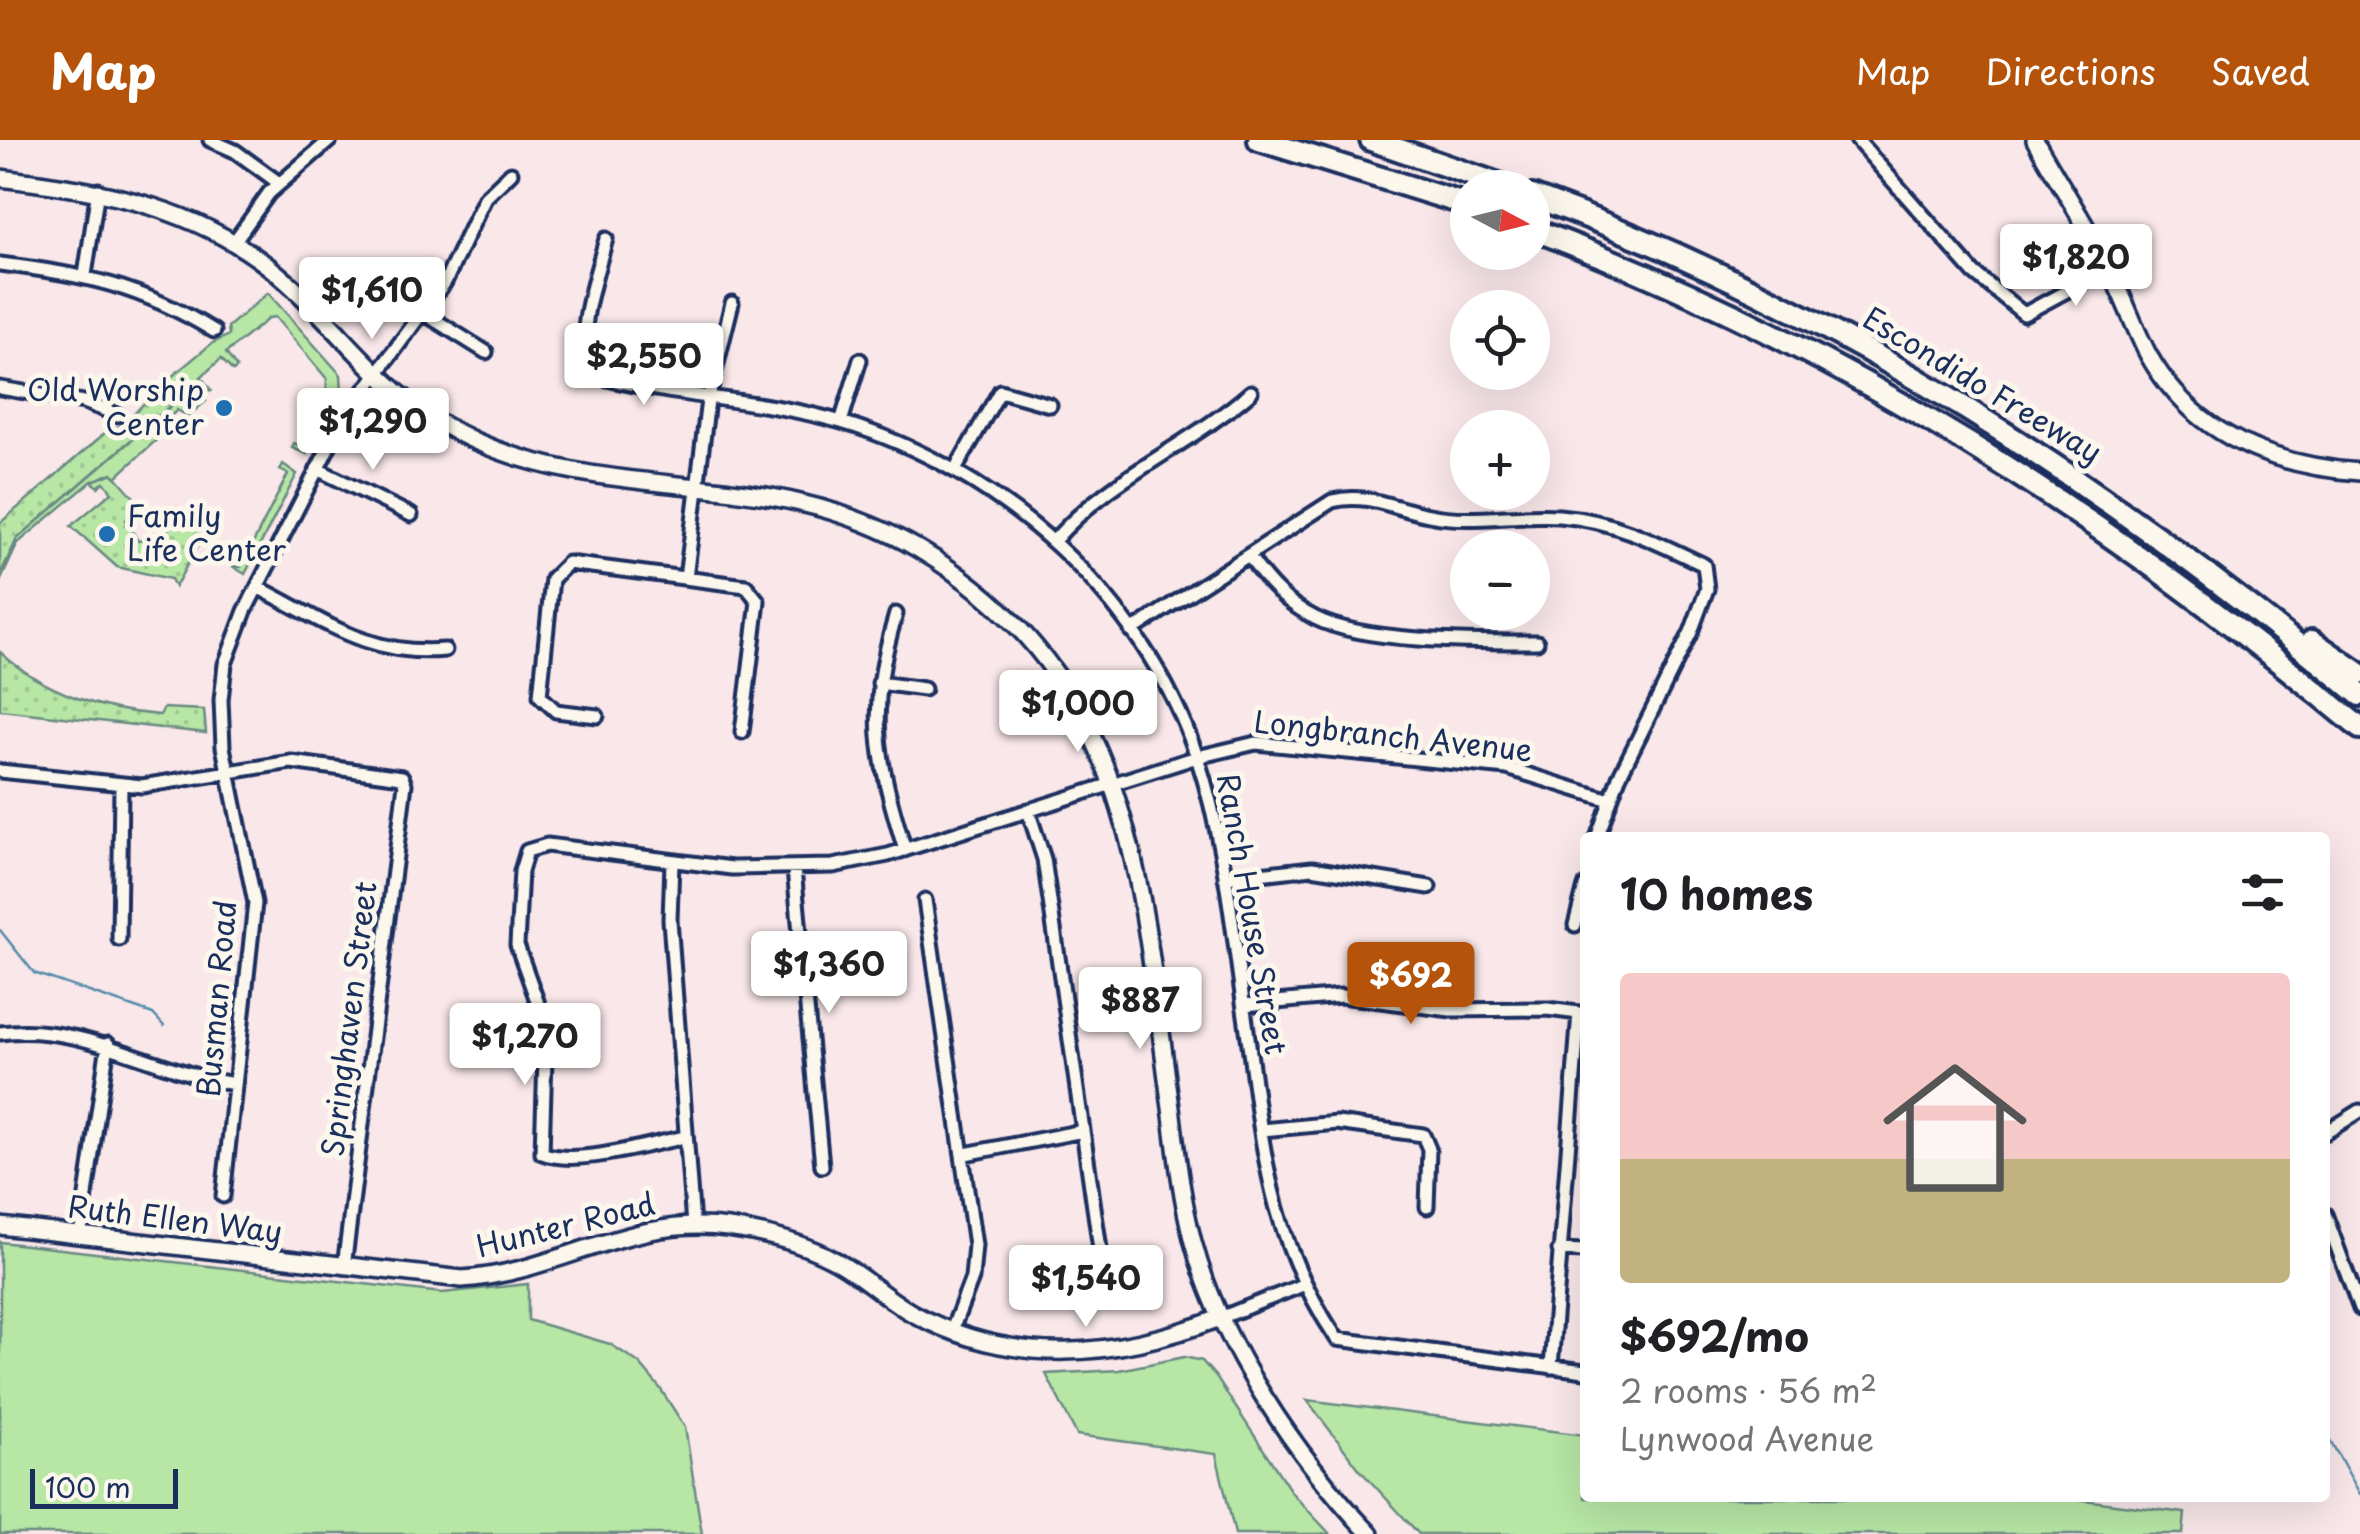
<!DOCTYPE html>
<meta charset="utf-8">
<style>
:root{--surface:#fff;--page:#f6f6f6;--text:#202124;--muted:#757577;--line:#e0e0e0;--accent:#b45309}
body{margin:0;font-family:"Playpen Sans",sans-serif;background:var(--page);color:var(--text);height:100vh;display:flex;flex-direction:column;font-size:38px;white-space:nowrap}
*{box-sizing:border-box;margin:0}
p{font-size:32px;color:var(--muted)}
.icon{flex:none;width:55px;height:55px;fill:none;stroke:currentColor;stroke-width:2;stroke-linecap:round;stroke-linejoin:round}
.map{position:relative;flex:1;overflow:hidden}
.drawer{position:absolute;left:1580px;top:692px;width:750px;height:670px;display:flex;flex-direction:column;background:var(--surface);border-radius:10px;box-shadow:0 10px 40px #0002}
.drawer>*{flex:none}
.needle{width:65px;rotate:97deg}
.tools{position:absolute;left:1450px;top:30px;display:grid;gap:20px}
.tools a{display:grid;place-items:center;width:100px;height:100px;border-radius:50%;background:var(--surface);box-shadow:0 10px 40px #0002;font-size:50px}
.scale{position:absolute;left:30px;bottom:25px;width:148px;box-sizing:border-box;padding-left:10px;border:5px solid #1b2f5e;border-top:0;font-size:28px;line-height:35px;white-space:nowrap;color:#1b2f5e;-webkit-text-stroke:8px #fbf7ec;paint-order:stroke}
.price{position:absolute;translate:-50% -85px;padding:0 22px;border-radius:10px;background:#fff;color:#222;font-size:32px;line-height:65px;filter:drop-shadow(0 2px 5px #0008)}
.price::after{content:'';position:absolute;left:50%;top:60px;width:30px;height:22px;margin-left:-15px;background:inherit;clip-path:polygon(0 0,100% 0,50% 100%)}
.price.selected{background:var(--accent);color:#fff}
ul{padding:0;list-style:none}
li{display:grid;align-content:center;gap:20px;height:530px;padding:0 40px}
li+li{border-top:2px solid var(--line)}
li span{display:grid;place-items:center;height:310px;border-radius:10px;color:#555}
li>.icon{margin-inline-start:auto}
span .icon{width:180px;height:180px;fill:#fffc;stroke-width:1}
li b{font-size:42px}
h2{display:flex;justify-content:space-between;align-items:center;height:120px;padding:0 40px;font-size:42px}
header{display:flex;align-items:center;gap:60px;box-sizing:border-box;height:140px;padding:0 50px;background:var(--accent);color:#fff}
header strong{font-size:48px}
nav{display:flex;gap:55px;margin-inline-start:auto;font-size:35px}
.map>svg:first-child{display:block}
</style>
<header>
<strong>Map</strong>
<nav><a>Map</a><a>Directions</a><a>Saved</a></nav>
</header>
<div class="map">
<svg width="2360" height="1394" viewBox="0 0 2360 1394">
<defs>
<pattern id="grass-dots" width="8" height="8" patternUnits="userSpaceOnUse" patternTransform="scale(2.5)"><rect width="8" height="8" fill="#b7e6a5"/><path d="M2 2h.1M6 6h.1" fill="none" stroke="#9dc690" stroke-width="1.8" stroke-linecap="round"/></pattern>
</defs>
<rect width="100%" height="100%" fill="#f9e7e9"/>
<filter id="ink" filterUnits="userSpaceOnUse"><feTurbulence type="fractalNoise" baseFrequency=".01" numOctaves="2"/><feDisplacementMap in="SourceGraphic" scale="20" xChannelSelector="R" yChannelSelector="G"/><feConvolveMatrix kernelMatrix="1 2 1 2 8 2 1 2 1" color-interpolation-filters="sRGB"/></filter>
<g filter="url(#ink)">
<path fill="url(#grass-dots)" stroke="#698a82" stroke-width="2.5" d="M158,248L171,265L17,399L0,435V383L112,287H122Z
M113,333L138,362L126,380L138,401L161,398L168,389V375L176,367L183,375L197,372L202,377L207,373L212,379L175,447L171,439L117,427L71,386L112,352L104,342L98,347L92,341Z
M0,512C43,552 102,571 160,575L164,568L204,570L206,593L0,570Z"/>
<path fill="#b7e6a5" stroke="#698a82" stroke-width="2.5" d="M268,153L341,235L342,253L307,314L292,308L294,303L301,306L326,258L327,239L275,177L269,178L226,213L237,228L233,231L221,219L201,237L211,250L203,252L206,261L188,276L177,270L158,288L163,294L116,337L112,333L92,341L18,403L0,442L17,399L171,266L158,248L211,204L229,195L228,187Z
M283,324L297,334L245,434L232,426L241,427L288,334L280,330Z
M0,1102L442,1153L528,1144V1180L610,1204L639,1223L660,1248L685,1287L702,1394H0Z
M1184,1217L1202,1221L1216,1237L1292,1353L1330,1394H1235L1216,1314L1077,1295L1046,1234L1119,1230Z
M1307,1260L1585,1295V1358H2068L2185,1373L2183,1394H1419L1360,1330Z"/>
<g fill="none" stroke-linecap="round" stroke-linejoin="round">
<path stroke="#558aa9" stroke-width="2.5" d="M0,790L34,833L153,874L164,886
M2325,1291L2360,1354"/>
<defs>
<path id="street" d="M210,0L235,11L279,43
M1857,0L1974,133L2024,174L2109,128
M606,99C595,139 575,194 589,234C672,258 759,258 841,282C1000,329 1144,457 1197,617C1224,698 1232,785 1244,869C1263,996 1263,1088 1337,1199L1585,1231
M234,102L269,53L330,0
M0,124C83,134 141,146 214,191
M394,130L422,172L486,212
M85,135L98,50
M0,248L84,262L118,275
M841,282L860,220
M317,329L411,375
M955,330L1000,251L1050,265
M1053,402C1107,338 1188,307 1251,252
M1249,416C1267,443 1286,463 1315,478C1364,503 1480,502 1537,502
M686,438L708,260L732,163
M259,448C324,481 370,517 445,510
M896,474C867,570 876,616 905,710
M1131,491L1332,361C1368,352 1394,369 1429,375C1472,384 1516,373 1559,376C1613,380 1657,402 1704,425L1707,449L1691,492L1619,637L1597,698
M879,543L924,549
M597,576L556,571L540,556L552,439L568,423L746,446L758,461L742,592
M0,631L142,646L291,622L402,637L405,644L344,1127
M1028,670L1044,719L1102,1123
M672,722L670,780L693,1085
M794,729L822,1026
M1225,738L1312,728L1429,747
M925,760L975,1105L972,1138L952,1190
M1575,785L1585,746
M119,799L121,645
M1244,865L1341,856L1451,870L1547,869L1579,873L1551,1227
M0,893C84,882 155,932 235,944
M1262,990L1337,983L1423,995L1429,1009L1427,1067
M2325,993L2360,971
M686,997C648,1004 577,1027 542,1013L546,886L517,805L521,731L527,711L547,705L732,728L833,726L888,715L1197,617L1256,603L1507,628L1610,660
M965,1014L1083,991
M223,1056L255,763L223,607L221,560L225,524L245,471L342,281L445,142L485,58L511,33
M2325,1074L2360,1169
M80,1096L108,904
M1559,1110L1585,1111
M1220,1178L1303,1145"/>
<path id="secondary" d="M2035,0C2060,45 2088,87 2111,133C2125,160 2135,190 2149,216C2194,295 2273,326 2360,332
M0,38C107,51 204,67 287,142C355,203 385,261 475,301C620,366 773,322 920,410C1139,541 1140,750 1172,975C1177,1017 1182,1060 1193,1102C1220,1204 1297,1317 1370,1394
M0,1086L462,1139C554,1134 632,1074 728,1088C765,1093 803,1103 836,1121C863,1136 885,1158 912,1173C1014,1228 1115,1218 1220,1178"/>
<path id="highway" d="M1259,0L1468,65
M1371,0L1510,48
M1532,56C1839,167 2110,348 2360,555
M1532,89C1840,204 2109,378 2360,588
M2312,501L2360,534"/>
</defs>
<use href="#street" stroke="#1b2f5e" stroke-width="19"/>
<use href="#secondary" stroke="#1b2f5e" stroke-width="22"/>
<use href="#highway" stroke="#1b2f5e" stroke-width="28"/>
<use href="#street" stroke="#fbf7ec" stroke-width="11"/>
<use href="#secondary" stroke="#fbf7ec" stroke-width="15"/>
<use href="#highway" stroke="#fbf7ec" stroke-width="20"/>
</g>
</g>
<g fill="#1f6fb2" stroke="#fbf7ec" stroke-width="4">
<circle cx="224" cy="268" r="10"/>
<circle cx="107" cy="394" r="10"/>
</g>
<g text-anchor="middle" stroke-width="10" stroke-linejoin="round" paint-order="stroke">
<g font-size="30" fill="#1b2f5e" stroke="#fbf7ec">
<text transform="translate(1982 246) rotate(31)" y="10">Escondido Freeway</text>
<text transform="translate(1393 597) rotate(6)" y="10">Longbranch Avenue</text>
<text transform="translate(1251 774) rotate(80)" y="10">Ranch House Street</text>
<text transform="translate(218 859) rotate(-85)" y="10">Busman Road</text>
<text transform="translate(350 879) rotate(-83)" y="10">Springhaven Street</text>
<text transform="translate(175 1080) rotate(7)" y="10">Ruth Ellen Way</text>
<text transform="translate(566 1086) rotate(-14)" y="10">Hunter Road</text>
</g>
<g font-size="30" fill="#1b2f5e" stroke="#fbf7ec" text-anchor="end">
<text x="204" y="261">Old Worship<tspan x="204" dy="34">Center</tspan></text>
<text x="127" y="387" text-anchor="start">Family<tspan x="127" dy="34">Life Center</tspan></text>
</g>
</g>
</svg>
<div class="tools">
<a><svg class="needle" viewBox="-14 -14 28 28"><path d="M0-13l5 13h-10z" fill="#e53935"/><path d="M0 13l5-13h-10z" fill="#757577"/></svg></a>
<a><svg class="icon" aria-label="locate" viewBox="0 0 24 24"><circle cx="12" cy="12" r="6"/><path d="M12 2v4M12 18v4M2 12h4M18 12h4"/></svg></a>
<a>+</a>
<a>−</a>
</div>
<div class="scale">100 m</div>
<b class="price" style="left:2076px;top:169px">$1,820</b>
<b class="price" style="left:372px;top:202px">$1,610</b>
<b class="price" style="left:644px;top:268px">$2,550</b>
<b class="price" style="left:373px;top:333px">$1,290</b>
<b class="price" style="left:1078px;top:615px">$1,000</b>
<b class="price" style="left:829px;top:876px">$1,360</b>
<b class="price selected" style="left:1411px;top:887px">$692</b>
<b class="price" style="left:1140px;top:912px">$887</b>
<b class="price" style="left:525px;top:948px">$1,270</b>
<b class="price" style="left:1086px;top:1190px">$1,540</b>
<section class="drawer">
<h2>10 homes<svg class="icon" aria-label="filters" viewBox="0 0 24 24"><path d="M4 7h16M4 17h16"/><circle cx="9" cy="7" r="2"/><circle cx="15" cy="17" r="2"/></svg></h2>
<ul>
<li><span style="background:linear-gradient(#f6c9c9 60%,#c2b280 0)"><svg class="icon" aria-label="home" viewBox="0 0 24 24"><path d="M3 11l9-7 9 7M6 9v11h12V9"/></svg></span><div><b>$692/mo</b><p>2 rooms · 56 m²</p><p>Lynwood Avenue</p></div></li>
</ul>
</section>
</div>
